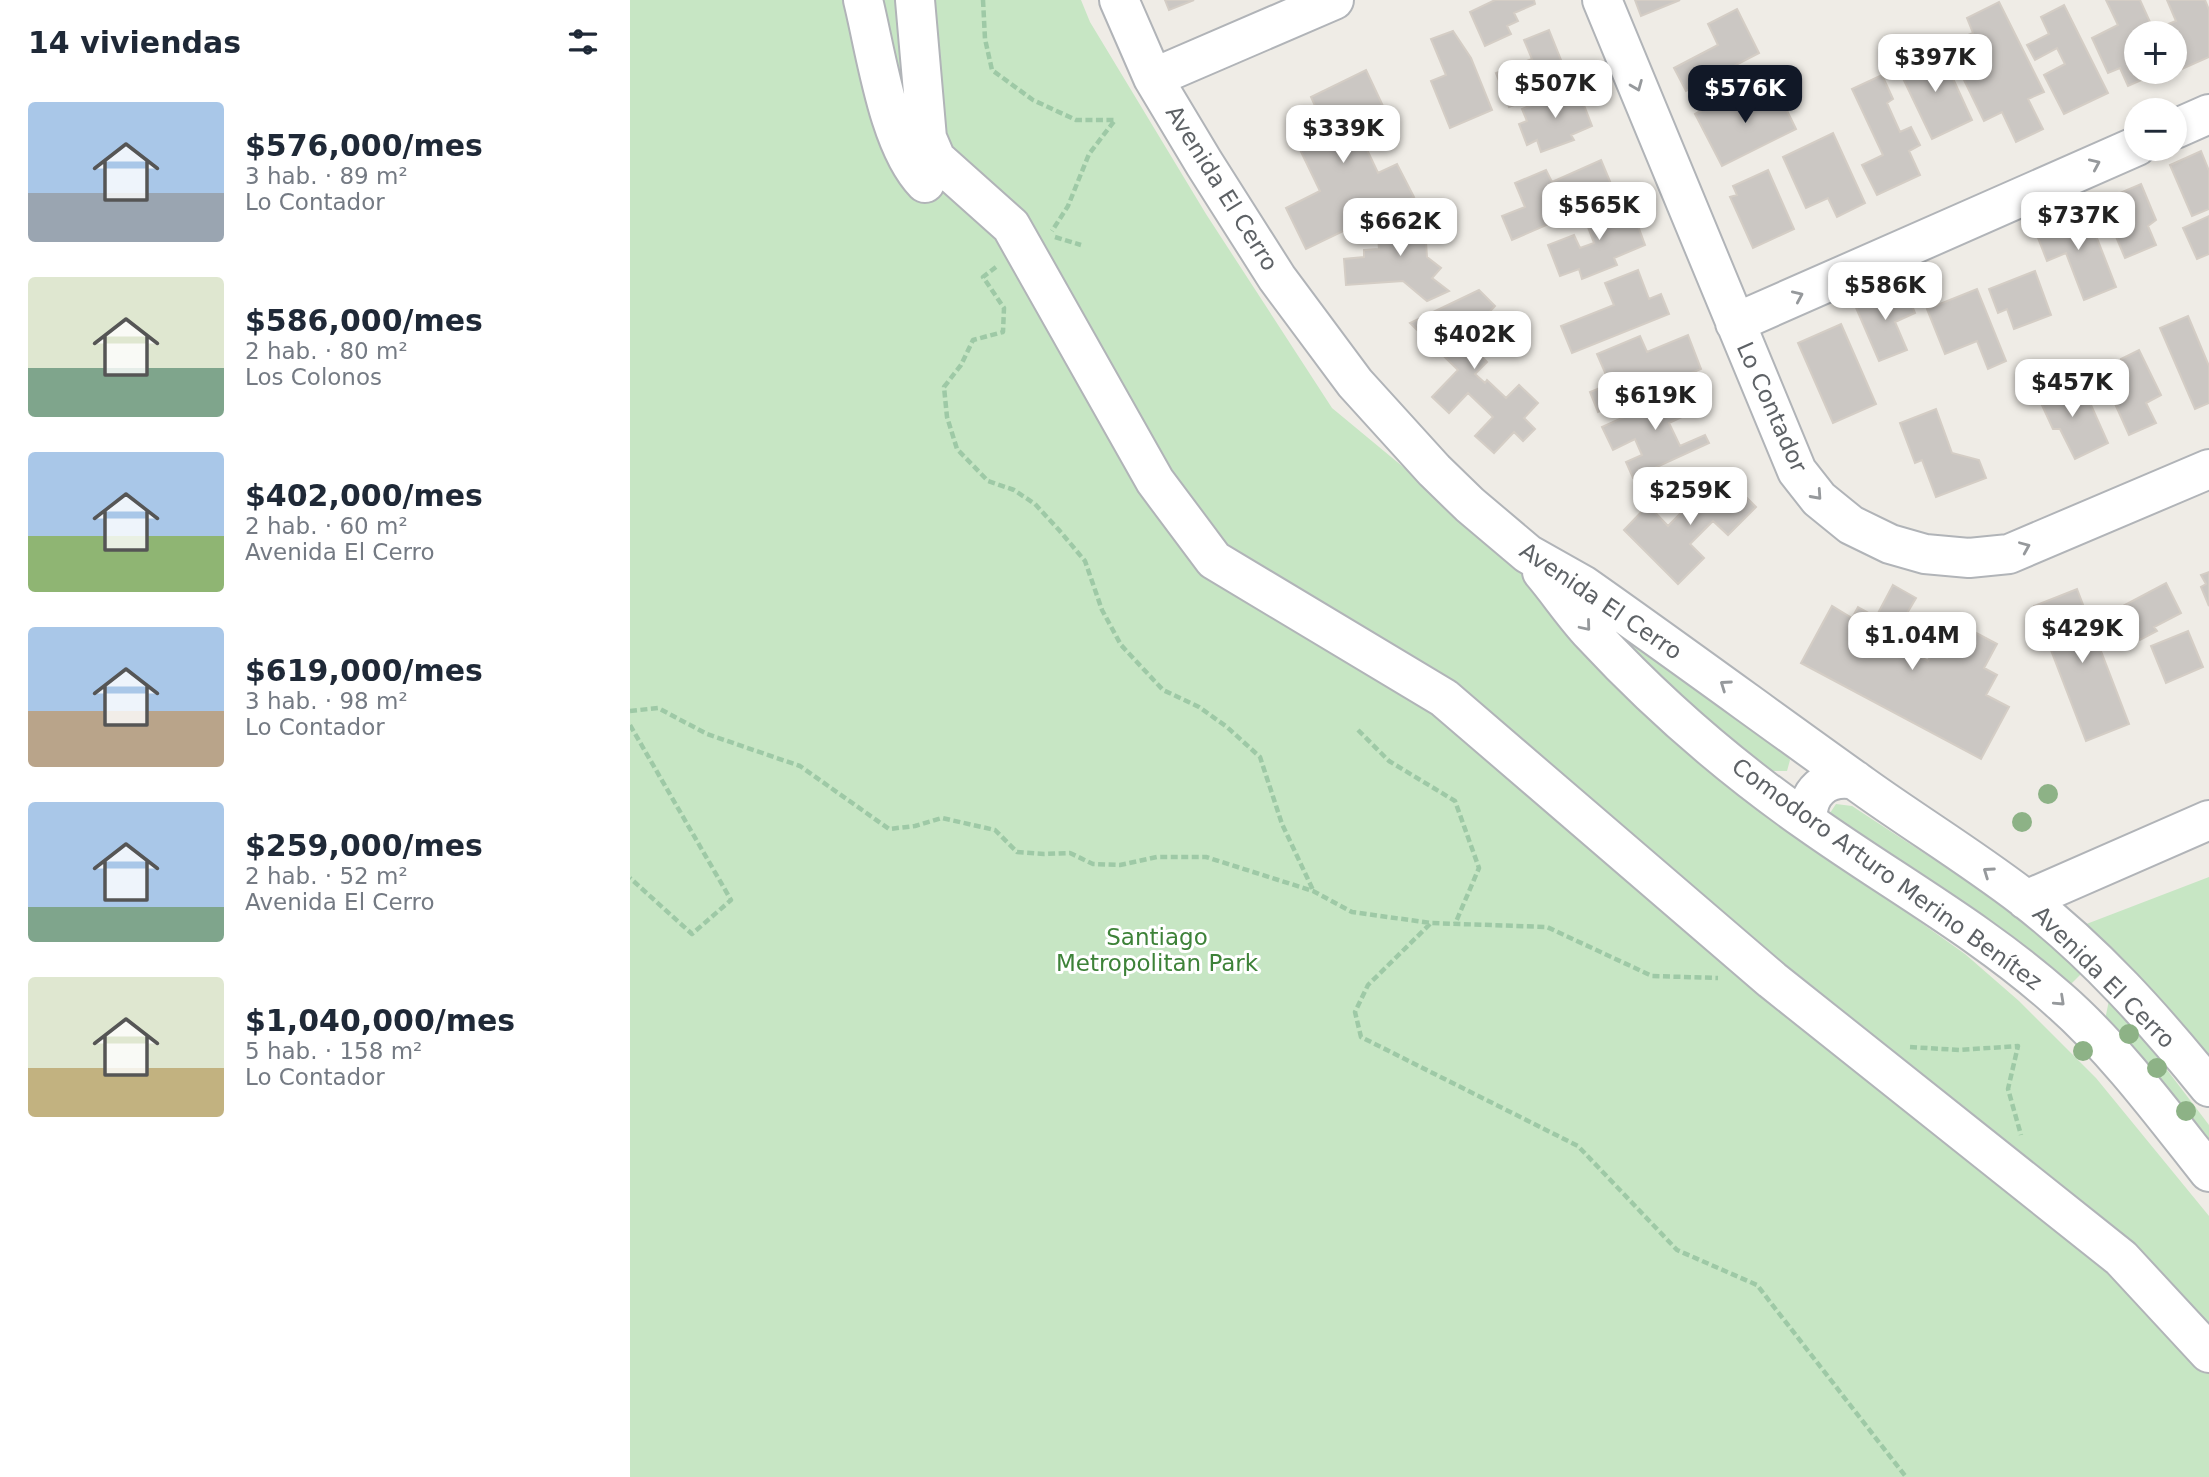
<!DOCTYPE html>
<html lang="es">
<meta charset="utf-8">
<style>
:root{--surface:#fff;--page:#f2f2f3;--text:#1f2937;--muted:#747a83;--accent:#111827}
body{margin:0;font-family:"DejaVu Sans",sans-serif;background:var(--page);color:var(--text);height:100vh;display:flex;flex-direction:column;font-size:26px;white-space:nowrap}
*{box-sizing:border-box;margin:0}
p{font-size:23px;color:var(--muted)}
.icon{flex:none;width:38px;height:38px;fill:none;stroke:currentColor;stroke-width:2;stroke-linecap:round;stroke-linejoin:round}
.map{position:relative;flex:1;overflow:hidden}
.drawer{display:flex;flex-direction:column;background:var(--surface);width:630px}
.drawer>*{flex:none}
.buttons{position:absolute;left:1494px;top:21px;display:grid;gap:14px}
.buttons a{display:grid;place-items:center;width:63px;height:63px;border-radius:50%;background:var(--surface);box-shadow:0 4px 10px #0003;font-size:35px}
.price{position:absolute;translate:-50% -60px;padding:0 16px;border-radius:14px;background:#fff;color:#222;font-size:23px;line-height:46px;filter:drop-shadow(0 2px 4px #0008)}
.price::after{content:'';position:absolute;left:50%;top:42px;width:21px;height:16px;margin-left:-10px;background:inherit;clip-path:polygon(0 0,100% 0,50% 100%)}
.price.selected{background:var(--accent);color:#fff}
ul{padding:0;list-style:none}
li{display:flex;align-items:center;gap:21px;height:175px;padding:0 28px}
li span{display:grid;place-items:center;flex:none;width:196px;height:140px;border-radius:7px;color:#555}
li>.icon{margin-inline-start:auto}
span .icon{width:84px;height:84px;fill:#fffc;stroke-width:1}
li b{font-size:30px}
h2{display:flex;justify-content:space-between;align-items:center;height:84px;padding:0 28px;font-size:30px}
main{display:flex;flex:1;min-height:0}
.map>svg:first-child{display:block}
</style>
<main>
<section class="drawer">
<h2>14 viviendas<svg class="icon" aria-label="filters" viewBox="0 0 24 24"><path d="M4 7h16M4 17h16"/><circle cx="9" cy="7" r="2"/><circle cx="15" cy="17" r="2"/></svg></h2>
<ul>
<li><span style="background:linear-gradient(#a9c7e8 65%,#9aa5b1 0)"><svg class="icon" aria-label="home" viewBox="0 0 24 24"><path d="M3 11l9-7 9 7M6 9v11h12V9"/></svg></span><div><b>$576,000/mes</b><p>3 hab. · 89 m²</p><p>Lo Contador</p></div></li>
<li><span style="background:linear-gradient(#dfe7d0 65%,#7fa58c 0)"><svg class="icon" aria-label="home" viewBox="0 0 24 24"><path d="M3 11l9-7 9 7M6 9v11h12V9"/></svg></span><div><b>$586,000/mes</b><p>2 hab. · 80 m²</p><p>Los Colonos</p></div></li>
<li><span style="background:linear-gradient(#a9c7e8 60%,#8fb573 0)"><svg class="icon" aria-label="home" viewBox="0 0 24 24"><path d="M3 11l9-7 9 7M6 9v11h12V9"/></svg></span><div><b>$402,000/mes</b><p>2 hab. · 60 m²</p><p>Avenida El Cerro</p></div></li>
<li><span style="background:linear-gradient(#a9c7e8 60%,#b9a48a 0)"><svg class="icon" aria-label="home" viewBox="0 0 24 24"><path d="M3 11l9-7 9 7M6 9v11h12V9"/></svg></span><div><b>$619,000/mes</b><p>3 hab. · 98 m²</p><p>Lo Contador</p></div></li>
<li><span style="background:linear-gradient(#a9c7e8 75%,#7fa58c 0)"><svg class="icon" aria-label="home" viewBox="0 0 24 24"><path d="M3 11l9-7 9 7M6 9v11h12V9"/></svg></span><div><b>$259,000/mes</b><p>2 hab. · 52 m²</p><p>Avenida El Cerro</p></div></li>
<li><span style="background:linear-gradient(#dfe7d0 65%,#c2b280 0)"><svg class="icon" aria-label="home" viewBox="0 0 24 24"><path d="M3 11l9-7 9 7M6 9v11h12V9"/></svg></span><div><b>$1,040,000/mes</b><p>5 hab. · 158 m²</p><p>Lo Contador</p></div></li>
</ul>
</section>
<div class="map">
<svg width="1579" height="1477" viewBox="0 0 1579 1477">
<rect width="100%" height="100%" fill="#efece6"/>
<path fill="#c7e6c4" d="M0,0H451L460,22L576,214L702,408L877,553L1124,804L1335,954L1389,1001L1466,1078L1579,1216V1477H0Z
M952,605L1153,746L1160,760L1157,771H1142L1054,699Z
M1206,804L1222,806L1384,912L1455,970L1434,991L1200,829V813Z
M1579,877V1068L1446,928Z
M1480,995L1579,1125V1147L1475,1020Z"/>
<path fill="#cbc7c3" stroke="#d4cdc5" stroke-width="2" d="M535,0H564L539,10Z
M865,0H904L905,4L884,13L888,21L877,26L881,34L855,46L840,12Z
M1005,0H1050L1011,16Z
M1476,0H1510L1525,33H1507V72H1524L1525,74L1498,86L1490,68L1478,73L1462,38L1488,25Z
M1537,0H1575L1579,10V57L1552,69L1545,54V33H1536L1533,26L1546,21Z
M1369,2L1414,92L1398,99L1413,129L1386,142L1372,112L1354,121L1333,78L1342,73L1326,40L1343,33L1337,18Z
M1434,5L1478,93L1434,114L1414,75L1435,64L1427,48L1405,60L1397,45L1419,34L1411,17Z
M1107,9L1129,53L1056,91L1044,68L1088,45L1078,24Z
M919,30L937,75L921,81L924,90L879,107L866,73L902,59L894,40Z
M823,31L841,58L862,110L820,128L801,81L816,75L801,39Z
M1309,48L1342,120L1302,139L1268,68Z
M736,70L753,106L723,120L748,173L767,164L784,197L676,249L656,208L690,191L661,131L690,117L681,97Z
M1252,75L1263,99L1257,103L1270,132L1281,127L1290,145L1279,151L1290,175L1247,195L1232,165L1253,155L1222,89Z
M947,87L962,126L941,135L944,140L911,152L907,140L897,145L889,124L897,121L892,109Z
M1146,88L1166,129L1092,166L1065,114L1097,97L1103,109Z
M1203,133L1235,203L1207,217L1198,198L1176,208L1153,157Z
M1571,151L1579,171V209L1562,216L1540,165Z
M971,160L984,191L935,212L937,216L882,240L872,216L895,207L885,183L916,170L922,182Z
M1138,170L1164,229L1123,248L1100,197L1107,195L1103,186Z
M1511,184L1526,220L1518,226L1526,245L1495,258L1471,201Z
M983,202L987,212L1001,207L1015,245L984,258L987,265L952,279L949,269L930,276L918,245L944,235L950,248L964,243L953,214Z
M804,205L811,220L795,227L797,257L811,268L802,278L819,291L797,301L773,281L716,285L714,259L734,257V250L749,249L748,237L761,236L760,225Z
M1456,210L1486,287L1454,300L1436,253L1417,261L1405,230Z
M1579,216V254L1567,259L1553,228Z
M1008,270L1019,299L1031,294L1039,314L942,353L931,326L984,305L975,283Z
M1405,271L1421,315L1384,329L1377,309L1368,313L1359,289Z
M1347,289L1376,361L1358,369L1347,341L1315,354L1297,309Z
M849,290L865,306L834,339L857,362L845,374L855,383L857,380L876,398L889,385L908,403L894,418L905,429L893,441L884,432L864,453L845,436L863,417L838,393L819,413L802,397L828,370L780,323Z
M1276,291L1285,313L1265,322L1277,350L1249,361L1224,303L1248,293L1251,301Z
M1558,316L1579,366V403L1565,409L1530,328Z
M1211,324L1246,404L1203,423L1168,343Z
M1058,335L1071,369L968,412L960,392L980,384L967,354L1010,336L1017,352Z
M1509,350L1531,395L1516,403L1526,423L1499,435L1477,386L1499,376L1491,359Z
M1426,377L1439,404L1457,396L1478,443L1445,459L1430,429H1423L1404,388Z
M1062,386L1071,408L1039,423L1050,446L1075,435L1079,443L1003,478L996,462L1012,455L1005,439L983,450L972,427Z
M1306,409L1322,453L1349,460L1356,478L1306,497L1292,460L1285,463L1270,423Z
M1091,472L1126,507L1098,535L1083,521L1060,544L1074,558L1048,584L994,530L1018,505L1038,526Z
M1579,572V606L1571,587L1576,584L1571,575Z
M1536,583L1551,613L1524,627L1527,631L1510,640L1493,606Z
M1263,585L1286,598L1276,615L1292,624L1278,650L1298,661L1313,633L1331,642L1339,629L1367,644L1354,668L1367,675L1356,695L1379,707L1351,759L1171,663L1202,606L1222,618L1228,607L1246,617Z
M1447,589L1499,724L1456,741L1404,606Z
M1558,631L1573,667L1536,683L1521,646Z"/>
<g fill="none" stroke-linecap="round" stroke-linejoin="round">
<defs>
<path id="minor" d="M233,0C246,52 258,145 295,183
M285,0L297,138L306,159L381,226L525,481L584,560L814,698L1142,980L1491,1258L1579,1353
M489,0L523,78L574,163L647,278L725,383L804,470L840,505L898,554L953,585C1047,651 1139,719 1233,786C1286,824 1342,858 1394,898C1464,952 1524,1019 1579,1087
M972,0L1167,471L1189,499L1221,525L1260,544L1295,554L1339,558L1379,554L1579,469
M523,78L704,0
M1545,129L1579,114
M1105,323L1507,146
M912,572C929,592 944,615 962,634C1026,703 1101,768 1178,822C1261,881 1352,931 1429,1000C1485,1049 1533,1114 1579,1172
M1178,822C1175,793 1196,774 1225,780
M1396,900L1579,820"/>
</defs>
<use href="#minor" stroke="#b1b4b8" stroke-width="42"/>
<path stroke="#9ec9a6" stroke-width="4.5" stroke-dasharray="7 3.5" stroke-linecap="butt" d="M353,0L355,39L362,70L403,100L446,120H485L459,154L438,206L422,231
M425,237L451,245
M366,267L353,277L374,308L373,332L343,340L331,365L314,387L317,417L327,449L358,481L384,490L405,504L429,530L455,561L472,610L491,645L533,690L569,707L597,727L630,757L652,824L683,890
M0,711L28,708L77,734L170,766L259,829L285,826L312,818L365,830L387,852L414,854L440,853L463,864L490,865L527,857H576L683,891L722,912L801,923L917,927L1022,976L1088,978
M0,725L101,900L62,934L0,878
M728,730L759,761L825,801L849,868L825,924
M800,924L738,985L725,1012L731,1037L948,1146L1047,1250L1127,1285L1276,1477
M1280,1047L1329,1050L1388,1046L1378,1089L1391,1135"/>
<use href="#minor" stroke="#fff" stroke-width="38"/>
</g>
<g fill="#8db286">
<circle cx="1418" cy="794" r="10"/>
<circle cx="1392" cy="822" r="10"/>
<circle cx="1499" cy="1034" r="10"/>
<circle cx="1453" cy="1051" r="10"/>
<circle cx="1527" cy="1068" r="10"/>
<circle cx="1556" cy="1111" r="10"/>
</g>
<defs><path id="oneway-chevron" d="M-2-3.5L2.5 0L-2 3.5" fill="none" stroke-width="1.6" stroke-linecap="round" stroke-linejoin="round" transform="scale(1.75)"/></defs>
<g stroke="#96999c">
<use href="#oneway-chevron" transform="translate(1007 86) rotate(68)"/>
<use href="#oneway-chevron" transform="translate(1465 164) rotate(-24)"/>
<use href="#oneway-chevron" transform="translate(1168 296) rotate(-24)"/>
<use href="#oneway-chevron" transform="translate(1187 495) rotate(48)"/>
<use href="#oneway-chevron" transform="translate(1395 547) rotate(-23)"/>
<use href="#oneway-chevron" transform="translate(956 626) rotate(50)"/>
<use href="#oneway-chevron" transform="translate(1095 685) rotate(-145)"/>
<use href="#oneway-chevron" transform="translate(1358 872) rotate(-145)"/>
<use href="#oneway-chevron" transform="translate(1430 1001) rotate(43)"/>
</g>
<g text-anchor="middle" stroke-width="6" stroke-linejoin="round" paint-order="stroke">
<g font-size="23" fill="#5e6266" stroke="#fff">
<text transform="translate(592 188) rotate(58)" y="8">Avenida El Cerro</text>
<text transform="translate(1142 407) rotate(66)" y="8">Lo Contador</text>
<text transform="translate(971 601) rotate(34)" y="8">Avenida El Cerro</text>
<text transform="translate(1257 874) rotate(36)" y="8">Comodoro Arturo Merino Benítez</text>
<text transform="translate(1474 977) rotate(45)" y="8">Avenida El Cerro</text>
</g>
<g font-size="23" fill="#3d8238" stroke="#fff">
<text x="527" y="945">Santiago<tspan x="527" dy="26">Metropolitan Park</tspan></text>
</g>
</g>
</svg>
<div class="buttons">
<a>+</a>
<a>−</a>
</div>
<b class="price" style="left:1305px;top:94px">$397K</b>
<b class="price" style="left:925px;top:120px">$507K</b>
<b class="price selected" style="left:1115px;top:125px">$576K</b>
<b class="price" style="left:713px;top:165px">$339K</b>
<b class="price" style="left:969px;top:242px">$565K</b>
<b class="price" style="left:1448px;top:252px">$737K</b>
<b class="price" style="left:770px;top:258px">$662K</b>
<b class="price" style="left:1255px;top:322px">$586K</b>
<b class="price" style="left:844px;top:371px">$402K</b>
<b class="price" style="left:1442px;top:419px">$457K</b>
<b class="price" style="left:1025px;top:432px">$619K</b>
<b class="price" style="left:1060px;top:527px">$259K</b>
<b class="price" style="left:1452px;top:665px">$429K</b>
<b class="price" style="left:1282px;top:672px">$1.04M</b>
</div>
</main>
